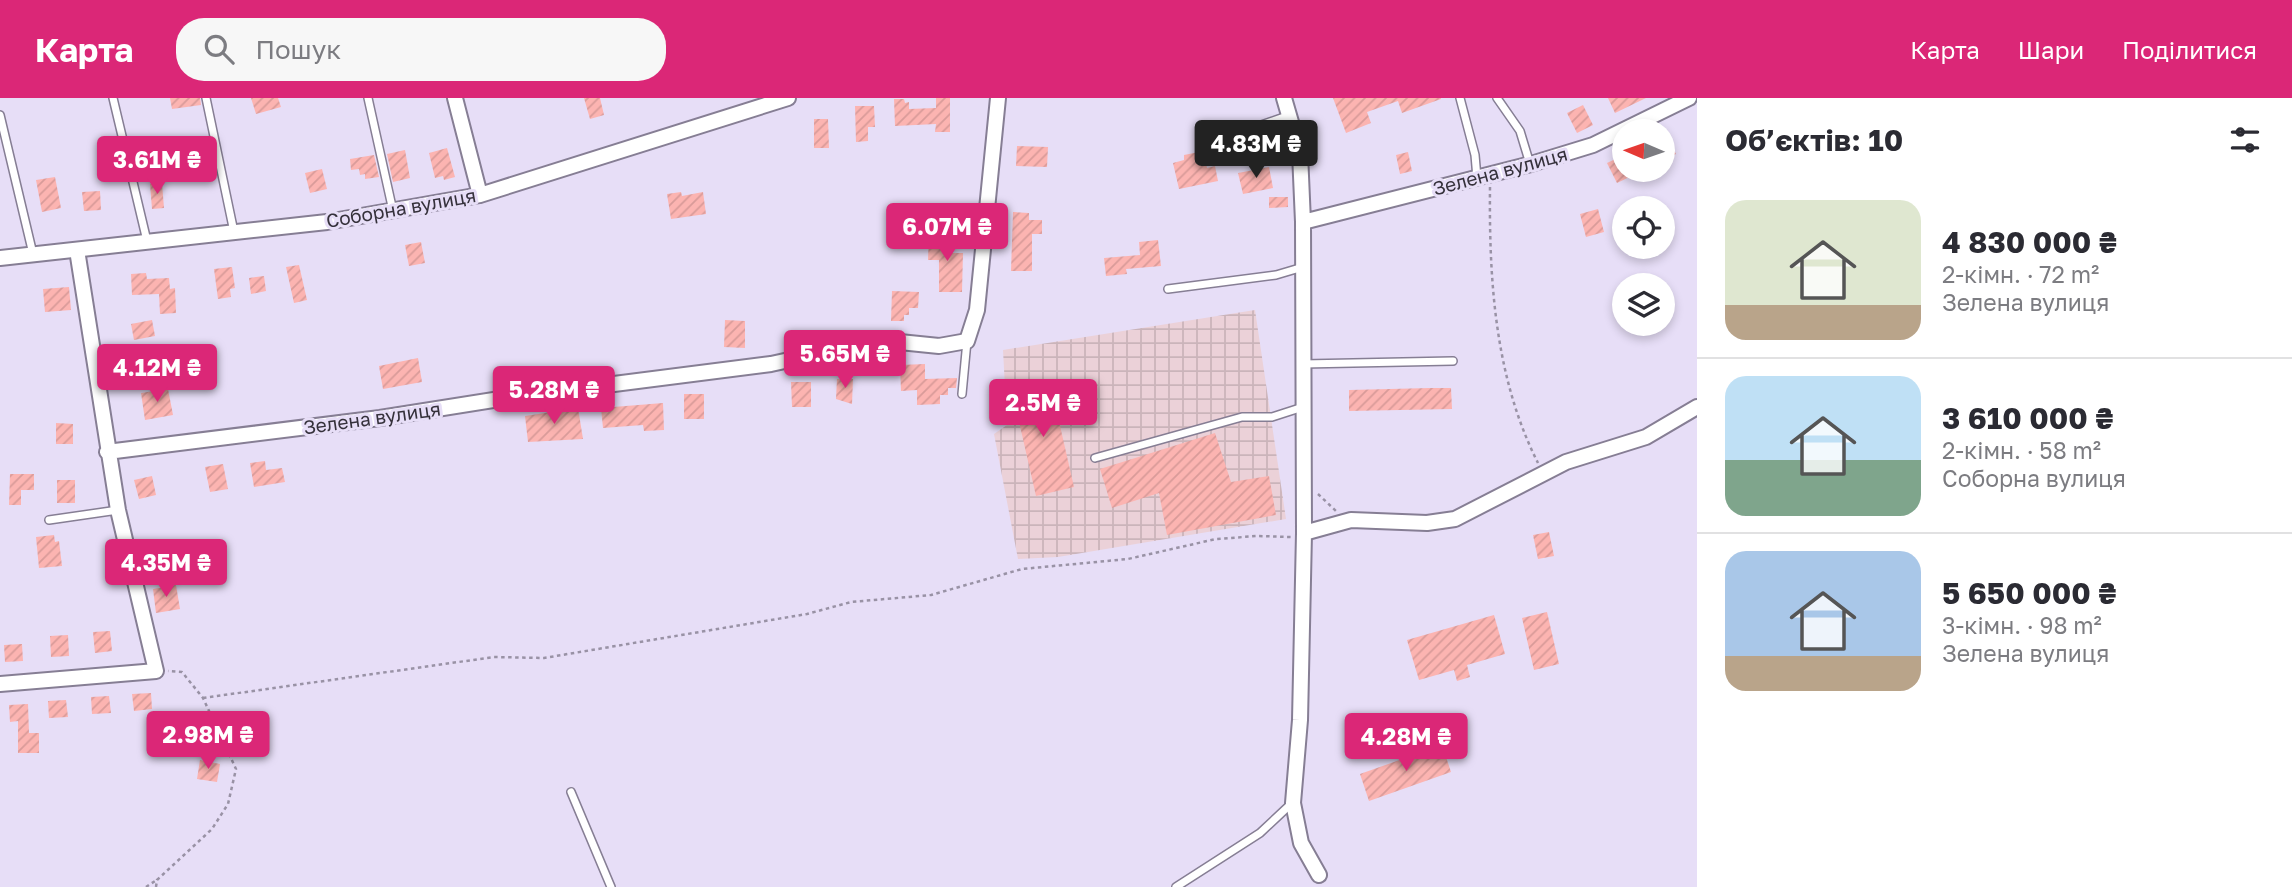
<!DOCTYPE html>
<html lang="uk">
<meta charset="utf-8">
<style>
:root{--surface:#fff;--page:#f7f7f7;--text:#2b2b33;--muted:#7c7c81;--line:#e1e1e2;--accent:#db2777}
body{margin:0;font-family:"Golos Text",sans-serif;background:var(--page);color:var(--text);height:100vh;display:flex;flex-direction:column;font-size:26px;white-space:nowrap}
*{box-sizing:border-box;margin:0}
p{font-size:23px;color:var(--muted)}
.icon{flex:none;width:38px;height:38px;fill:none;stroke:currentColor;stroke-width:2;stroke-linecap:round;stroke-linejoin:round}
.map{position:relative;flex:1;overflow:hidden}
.side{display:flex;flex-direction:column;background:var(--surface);width:595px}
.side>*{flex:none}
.needle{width:46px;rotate:272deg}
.fabs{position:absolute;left:1612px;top:21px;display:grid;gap:14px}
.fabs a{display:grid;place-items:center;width:63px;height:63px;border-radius:50%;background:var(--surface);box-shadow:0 4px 10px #0003;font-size:35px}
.price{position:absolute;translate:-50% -60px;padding:0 16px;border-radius:7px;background:var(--accent);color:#fff;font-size:23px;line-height:46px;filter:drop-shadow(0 2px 4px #0008)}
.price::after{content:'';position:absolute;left:50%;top:42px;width:21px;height:16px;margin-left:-10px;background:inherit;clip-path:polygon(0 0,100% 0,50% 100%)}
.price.selected{background:#222;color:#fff}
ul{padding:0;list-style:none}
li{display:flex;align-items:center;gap:21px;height:175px;padding:0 28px}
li+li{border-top:2px solid var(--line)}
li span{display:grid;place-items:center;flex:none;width:196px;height:140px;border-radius:21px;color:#555}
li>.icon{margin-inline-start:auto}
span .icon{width:84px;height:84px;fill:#fffc;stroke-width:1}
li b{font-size:30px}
h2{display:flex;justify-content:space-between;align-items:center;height:84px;padding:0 28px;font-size:30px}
header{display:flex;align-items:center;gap:42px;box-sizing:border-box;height:98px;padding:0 35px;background:var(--accent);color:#fff}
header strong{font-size:33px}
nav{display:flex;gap:38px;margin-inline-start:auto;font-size:24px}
.search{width:490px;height:63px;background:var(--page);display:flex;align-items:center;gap:18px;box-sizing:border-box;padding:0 24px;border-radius:28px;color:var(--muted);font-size:26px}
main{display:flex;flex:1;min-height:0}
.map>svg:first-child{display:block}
</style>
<header>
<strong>Карта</strong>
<div class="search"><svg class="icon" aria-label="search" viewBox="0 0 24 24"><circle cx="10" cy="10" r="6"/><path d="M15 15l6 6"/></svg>Пошук</div>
<nav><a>Карта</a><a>Шари</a><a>Поділитися</a></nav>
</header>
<main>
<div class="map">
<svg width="1697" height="789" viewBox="0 0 1697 789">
<defs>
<pattern id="industrial-grid" width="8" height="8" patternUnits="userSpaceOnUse" patternTransform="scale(1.75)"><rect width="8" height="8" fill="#ebd1d8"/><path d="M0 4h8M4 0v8" fill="none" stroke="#cab4ba"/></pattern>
<pattern id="building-hatch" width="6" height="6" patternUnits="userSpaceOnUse" patternTransform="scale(1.75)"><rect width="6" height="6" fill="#fcb4b1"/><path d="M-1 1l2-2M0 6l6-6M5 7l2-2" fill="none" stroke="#d99b99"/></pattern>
</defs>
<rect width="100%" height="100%" fill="#e7def7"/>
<path fill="url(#industrial-grid)" d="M1255,212L1286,421L1058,459L1018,461L994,336L1007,327L1003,252Z"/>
<path fill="url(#building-hatch)" d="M170,0H200L201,7L172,11Z
M251,0H278L281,9L256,16Z
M584,0H600L604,17L590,21Z
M936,0H950V34H935L936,26L895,28L894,1H904L905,5L909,4V11L936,10Z
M1333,0H1441V1L1402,15L1398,3L1367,14L1371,25L1346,35Z
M1608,0H1646L1615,15Z
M1583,7L1593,27L1577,35L1567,15Z
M855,8H874L875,29H868V43L856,44Z
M814,21H828L829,50H814Z
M1662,28L1676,56L1662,62Z
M1017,48L1048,49L1047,69L1016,68Z
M447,50L455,79L444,82L443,78L435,80L429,55Z
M405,52L410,80L393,84L387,56Z
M1204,53L1207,70L1215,68L1218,83L1179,91L1173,65L1184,62V57Z
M1408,54L1412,73L1400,76L1396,57Z
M189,57L191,78L167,82L164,60Z
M374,57L379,79L365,81V76L360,77L359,71L351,72L350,61Z
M1624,57V72H1644L1617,85L1607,65Z
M1269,69L1273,90L1243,96L1238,75Z
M322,71L327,91L310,95L305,75Z
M55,79L61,110L42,114L36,82Z
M162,85L164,110L152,111L150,86Z
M100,93L101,112L84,113L82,94Z
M681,94L682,98L703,94L706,116L671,121L667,96Z
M1269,99H1288V109L1269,110Z
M1598,111L1604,134L1586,139L1580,116Z
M1013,114L1029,115V122H1042V136H1032V173H1011Z
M929,136H951V155H963L962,194H939V162H928Z
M1158,142L1161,168L1126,171L1127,176L1106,178L1104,160L1140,157L1139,144Z
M421,144L425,165L409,168L405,147Z
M299,167L307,202L294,205L286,169Z
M232,169L235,190L230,191L231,199L218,201L214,171Z
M146,175L147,181L169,180L170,191L175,190L176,215L160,216L159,196L132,197L131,176Z
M264,178L266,193L251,196L249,180Z
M69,189L71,212L45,214L43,191Z
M892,193L919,194L918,210H909V217H904V223H891Z
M152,222L155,238L134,242L131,226Z
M725,222L745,223V250L724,249Z
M418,260L422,284L383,291L379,268Z
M925,266V281L957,280L956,290H948V297H940V306L917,307V292L901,293L900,267Z
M837,281H853L852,306L836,301Z
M791,284H811V309H792Z
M1050,284L1074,389L1036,398L1012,293Z
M1430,290H1451L1452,311L1349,313V292Z
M168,291L173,317L145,322L141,295Z
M684,296H704V321H684Z
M663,305L664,332L644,333L643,327L603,330L601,310Z
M578,310L583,341L528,344L525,318Z
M56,325L73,326V346H56Z
M1215,335L1231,384L1269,378L1276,417L1167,437L1159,395L1112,410L1100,371Z
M265,363L266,372L282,370L285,384L254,389L250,365Z
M223,366L228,391L210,394L205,369Z
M10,376H34V392H21V407H9Z
M152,378L156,397L139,401L134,382Z
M57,382H75V405H57Z
M1549,434L1554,458L1538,461L1533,437Z
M54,437L55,444L59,443L62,468L39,470L36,439Z
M176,487L180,511L156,515L153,491Z
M1547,514L1559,566L1534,572L1522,520Z
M1494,517L1505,556L1467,567L1470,579L1457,583L1454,572L1419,582L1407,542Z
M110,533L112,553L95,555L93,534Z
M68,537L69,558L51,559L50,538Z
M22,546L23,563L5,564L4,547Z
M151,595L152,611L134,613L132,596Z
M109,598L111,615L92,616L91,599Z
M66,602L68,619L49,620L48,603Z
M28,606L29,635H39V655H18V623L10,624L9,607Z
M1442,647L1451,674L1369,703L1360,676Z
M200,662L220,666L217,684L197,681Z"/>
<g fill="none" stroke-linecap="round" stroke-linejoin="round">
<defs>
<path id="lane" d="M113,0L147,143
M206,0L234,134
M368,0L393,113
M1460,0L1475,57L1477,80
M1497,0L1520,33L1530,66
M0,17L33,156
M1221,41L1290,17
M1168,191L1276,177L1303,169
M1303,266L1453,263
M962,296L967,243
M1095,360L1242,319H1272L1303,309
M49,422L118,412
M571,694L611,789
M1176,789L1260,735L1292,705"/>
<path id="street" d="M455,0L480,97
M1284,0L1300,55L1303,124L1304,435L1300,622L1293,705L1301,745L1319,777
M1303,124L1531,66L1593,47L1689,0
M0,160L327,124L480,97L788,0
M107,354L380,320L512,299L771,266L880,242L939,248L967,243L977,212L998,0
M1304,435L1351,422L1427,425L1455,421L1566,364L1646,339L1697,309
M0,586L156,573L118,412L77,152"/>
</defs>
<use href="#lane" stroke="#867e94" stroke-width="10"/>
<use href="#street" stroke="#867e94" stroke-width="18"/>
<path stroke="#9992a5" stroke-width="2.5" stroke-dasharray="3.5 3.5" stroke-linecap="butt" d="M1490,89C1489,183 1495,280 1538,365
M1318,396L1336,413
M203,600L494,559L544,560L807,516L851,504L931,497L1022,471L1128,461L1216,441L1257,438L1291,439
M146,789L155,783
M156,789L157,782L212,731L228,706L236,671L203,600L182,574L168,573"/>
<use href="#lane" stroke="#fff" stroke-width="7"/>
<use href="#street" stroke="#fff" stroke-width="14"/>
</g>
<g text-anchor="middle" stroke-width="6" stroke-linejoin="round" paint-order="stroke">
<g font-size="19" fill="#35313b" stroke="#e7def7">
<text transform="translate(1500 73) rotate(-15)" y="7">Зелена вулиця</text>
<text transform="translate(401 110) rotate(-10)" y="7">Соборна вулиця</text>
<text transform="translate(372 320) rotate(-8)" y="7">Зелена вулиця</text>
</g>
</g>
</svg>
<div class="fabs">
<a><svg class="needle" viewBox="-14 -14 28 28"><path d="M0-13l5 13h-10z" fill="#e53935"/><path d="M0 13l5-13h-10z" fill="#7c7c81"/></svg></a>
<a><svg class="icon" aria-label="locate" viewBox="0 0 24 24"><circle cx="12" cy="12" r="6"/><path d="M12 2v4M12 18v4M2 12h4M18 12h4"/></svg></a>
<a><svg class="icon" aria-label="layers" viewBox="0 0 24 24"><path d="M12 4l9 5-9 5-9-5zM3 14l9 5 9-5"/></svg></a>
</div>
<b class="price selected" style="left:1256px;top:82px">4.83M ₴</b>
<b class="price" style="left:157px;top:98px">3.61M ₴</b>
<b class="price" style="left:947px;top:165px">6.07M ₴</b>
<b class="price" style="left:845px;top:292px">5.65M ₴</b>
<b class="price" style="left:157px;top:306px">4.12M ₴</b>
<b class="price" style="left:554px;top:328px">5.28M ₴</b>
<b class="price" style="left:1043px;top:341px">2.5M ₴</b>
<b class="price" style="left:166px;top:501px">4.35M ₴</b>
<b class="price" style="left:208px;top:673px">2.98M ₴</b>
<b class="price" style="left:1406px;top:675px">4.28M ₴</b>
</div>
<section class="side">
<h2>Об’єктів: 10<svg class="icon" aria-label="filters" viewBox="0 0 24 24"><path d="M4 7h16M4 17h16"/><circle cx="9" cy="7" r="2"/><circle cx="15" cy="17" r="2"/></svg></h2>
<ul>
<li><span style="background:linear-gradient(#dfe7d0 75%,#b9a48a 0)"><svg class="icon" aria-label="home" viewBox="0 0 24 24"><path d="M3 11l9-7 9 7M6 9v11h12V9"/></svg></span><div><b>4 830 000 ₴</b><p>2-кімн. · 72 m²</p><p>Зелена вулиця</p></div></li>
<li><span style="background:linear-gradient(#bfe0f5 60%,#7fa58c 0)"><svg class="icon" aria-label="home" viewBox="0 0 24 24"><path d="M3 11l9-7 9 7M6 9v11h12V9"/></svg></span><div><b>3 610 000 ₴</b><p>2-кімн. · 58 m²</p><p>Соборна вулиця</p></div></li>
<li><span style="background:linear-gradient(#a9c7e8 75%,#b9a48a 0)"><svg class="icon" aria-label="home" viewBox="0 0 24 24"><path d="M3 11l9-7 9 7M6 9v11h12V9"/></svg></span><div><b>5 650 000 ₴</b><p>3-кімн. · 98 m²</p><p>Зелена вулиця</p></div></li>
</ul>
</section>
</main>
